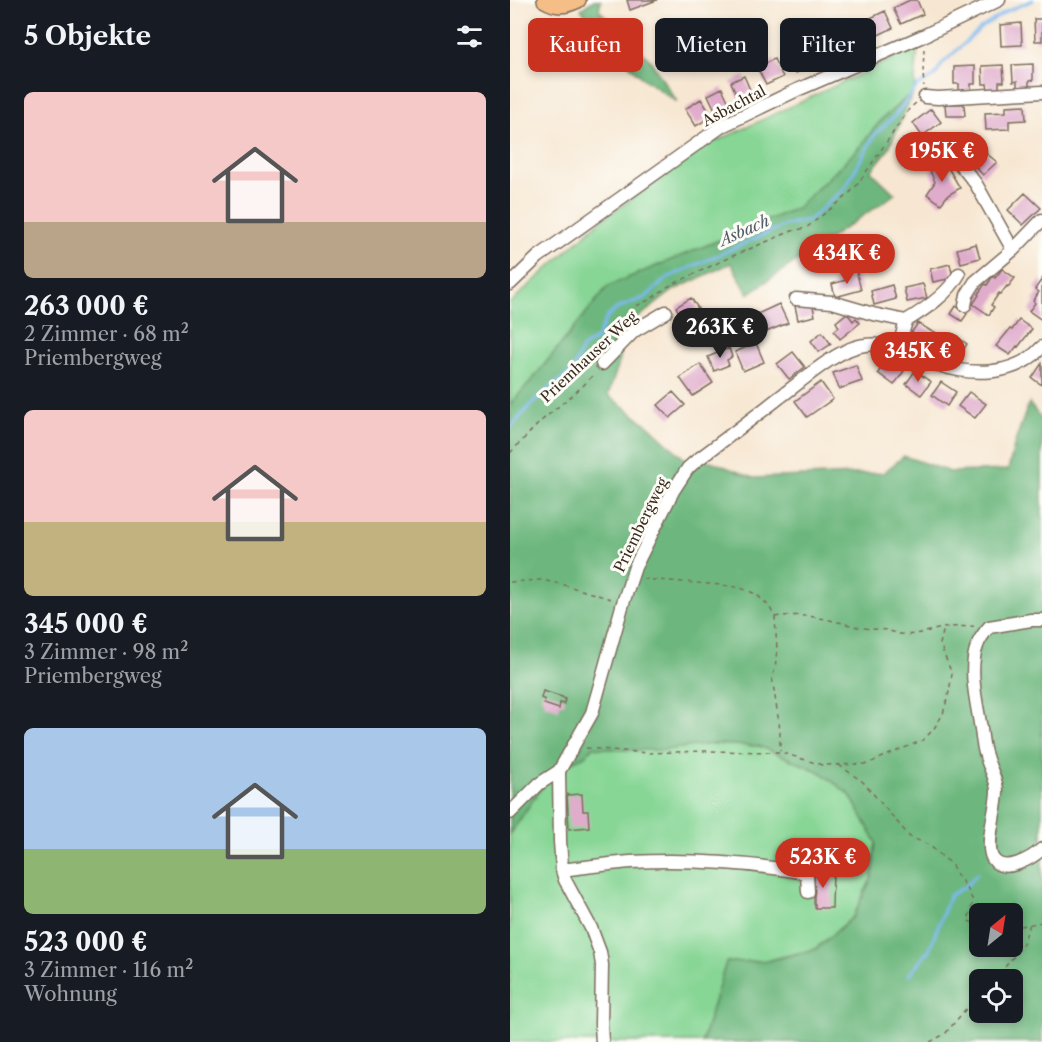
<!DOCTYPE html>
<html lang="de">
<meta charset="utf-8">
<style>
:root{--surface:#171b24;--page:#20242c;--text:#f1f3f6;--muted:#9ea1a6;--accent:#c8321e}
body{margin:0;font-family:"Libre Caslon Text",serif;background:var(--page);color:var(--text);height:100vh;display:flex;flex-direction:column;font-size:22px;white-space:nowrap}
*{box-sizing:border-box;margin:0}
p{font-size:20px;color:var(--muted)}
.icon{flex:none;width:33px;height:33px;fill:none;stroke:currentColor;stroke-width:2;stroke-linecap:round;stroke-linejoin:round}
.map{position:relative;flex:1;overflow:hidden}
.side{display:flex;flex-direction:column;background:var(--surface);width:510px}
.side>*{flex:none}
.top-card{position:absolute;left:18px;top:18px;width:423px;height:54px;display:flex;gap:12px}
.needle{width:39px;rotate:30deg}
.fabs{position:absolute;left:459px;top:903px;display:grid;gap:12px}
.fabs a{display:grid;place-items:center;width:54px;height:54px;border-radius:9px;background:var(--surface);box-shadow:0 3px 9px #0003;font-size:30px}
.price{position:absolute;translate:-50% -51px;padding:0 14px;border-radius:21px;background:var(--accent);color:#fff;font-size:20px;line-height:39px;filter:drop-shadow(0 2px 3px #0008)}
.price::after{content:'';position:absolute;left:50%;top:36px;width:18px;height:14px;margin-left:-9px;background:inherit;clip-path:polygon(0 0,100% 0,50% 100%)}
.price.on{background:#222;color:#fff}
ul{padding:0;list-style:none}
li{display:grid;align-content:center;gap:12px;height:318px;padding:0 24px}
li span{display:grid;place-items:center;height:186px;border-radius:9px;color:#555}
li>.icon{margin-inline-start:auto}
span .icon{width:108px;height:108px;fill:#fffc;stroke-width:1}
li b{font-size:26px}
h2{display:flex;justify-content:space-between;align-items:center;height:72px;padding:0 24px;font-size:26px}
.pill{padding:0 21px;border-radius:9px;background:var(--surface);box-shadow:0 3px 9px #0003;font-size:21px;line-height:54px}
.pill.on{background:var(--accent);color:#fff}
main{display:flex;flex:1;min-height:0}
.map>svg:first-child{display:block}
</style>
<main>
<section class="side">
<h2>5 Objekte<svg class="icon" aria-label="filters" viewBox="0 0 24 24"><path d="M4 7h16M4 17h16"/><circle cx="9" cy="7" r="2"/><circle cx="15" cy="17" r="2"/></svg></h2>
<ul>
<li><span style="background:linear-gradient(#f6c9c9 70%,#b9a48a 0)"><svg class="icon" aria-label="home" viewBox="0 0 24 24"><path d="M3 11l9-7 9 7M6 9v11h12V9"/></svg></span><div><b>263 000 €</b><p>2 Zimmer · 68 m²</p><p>Priembergweg</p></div></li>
<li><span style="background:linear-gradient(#f6c9c9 60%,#c2b280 0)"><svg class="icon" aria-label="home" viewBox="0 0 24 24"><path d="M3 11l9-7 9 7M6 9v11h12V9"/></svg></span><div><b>345 000 €</b><p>3 Zimmer · 98 m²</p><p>Priembergweg</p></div></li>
<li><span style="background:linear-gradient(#a9c7e8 65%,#8fb573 0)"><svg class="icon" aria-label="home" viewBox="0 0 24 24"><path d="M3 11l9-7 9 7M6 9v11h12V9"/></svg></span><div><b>523 000 €</b><p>3 Zimmer · 116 m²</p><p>Wohnung</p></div></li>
</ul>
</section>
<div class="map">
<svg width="532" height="1042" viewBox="0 0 532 1042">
<rect width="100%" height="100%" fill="#fdfcf7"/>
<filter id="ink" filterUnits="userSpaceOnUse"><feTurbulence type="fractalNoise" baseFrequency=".0167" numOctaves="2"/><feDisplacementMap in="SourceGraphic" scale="12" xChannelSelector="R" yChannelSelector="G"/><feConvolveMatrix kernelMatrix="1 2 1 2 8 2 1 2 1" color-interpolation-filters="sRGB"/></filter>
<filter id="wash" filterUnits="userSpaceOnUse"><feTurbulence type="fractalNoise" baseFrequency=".008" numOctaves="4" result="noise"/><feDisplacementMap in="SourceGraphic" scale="24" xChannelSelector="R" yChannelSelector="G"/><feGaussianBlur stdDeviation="1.35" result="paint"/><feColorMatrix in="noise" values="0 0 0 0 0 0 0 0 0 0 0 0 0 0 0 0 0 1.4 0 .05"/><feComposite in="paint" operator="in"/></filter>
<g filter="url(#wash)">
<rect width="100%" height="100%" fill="#f7e7d2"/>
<path fill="#87d695" stroke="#61805a" stroke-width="1.5" d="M408,47L404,91L372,119L346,151L287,208L98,286L22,380L0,404V303L90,221L196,146Z
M203,744L250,746L310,772L340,795L366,842L362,878L343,917L305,949L259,960L216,963L192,1042H0V834L43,770L75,756L82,747L115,750Z"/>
<path fill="#6db77e" stroke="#54704e" stroke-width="1.5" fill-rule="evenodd" d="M84,0H91L89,10L140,60L167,102L131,77L84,28L71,9Z
M404,91L378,150L361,171L385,194L238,294L221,263L164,290L108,333L110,360L98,395L139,426L178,462L201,461L243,478L373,473L394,456L440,472L498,470L506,439L519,403L532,420V1042H192L216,962L257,961L306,949L343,917L362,877L366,842L340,795L310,772L249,746L203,744L152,750H114L83,747L75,756L43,770L0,834V404L22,380L98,286L287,208L346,151L372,119ZM470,914H502V946H470ZM470,980H502V1012H470Z"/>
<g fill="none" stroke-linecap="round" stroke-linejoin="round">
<path stroke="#7eb9f0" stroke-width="3" d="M0,428L26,399L63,370L72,348L87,338L97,317L108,308L136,297L157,278L275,225L299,220L335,188L365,134L384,117L407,86L425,76L432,64L471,28L497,11L523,0
M399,975L419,950L440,895L456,886L467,874"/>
</g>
<g id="blocks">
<path fill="#e0accc" d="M117,0H147L120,10Z
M400,0H407L413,14L391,24L383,8Z
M375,11L383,28L360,39L352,22Z
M524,19H532V41H525Z
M511,23L512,45L491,46L490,25Z
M343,26L350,42L328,52L321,36Z
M304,42L313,61L286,73L277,54Z
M264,59L273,77L256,85L247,67Z
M523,64V80L519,81V87L507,88V81L503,82L502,65Z
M493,65L494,82H489V89H478L477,84H473L472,66Z
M465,66V84H461V90L449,91V84H444V67Z
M234,76L241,92L228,98L221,82Z
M212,88L220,105L206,112L198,95Z
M191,99L202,116L186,126L175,109Z
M435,104H454L455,116H436Z
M515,105L516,120L499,121V129L476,130L475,113L496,112V106Z
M421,109L431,122L412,136L403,123Z
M462,142L487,162L473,175L450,150Z
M434,161L450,188L438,195L431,204L417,194L425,182L420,171Z
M515,193L531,208L513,225L498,210Z
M466,244L470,258L451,263L447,249Z
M440,264L443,278L423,282L420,269Z
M492,269L505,278L498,287L497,286L491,294L489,293L481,305L484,307L479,315L463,304L469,295L468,294L475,284L477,285L483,276L485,278Z
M346,270L351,290L325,297L322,284L336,280L334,273Z
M532,279V320L519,311L525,303L523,301L529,292L525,289Z
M413,284L417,298L397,302L394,288Z
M382,285L386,299L364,305L361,291Z
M181,298L188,308L172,318L166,307Z
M302,302L305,316L288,320L285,306Z
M269,304L278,323L251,334L243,316Z
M446,306L457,314L452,321L441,314Z
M337,313L343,321L346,318L350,323L330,339L324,331L329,327L326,322Z
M509,320L522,329L508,347L507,346L500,355L486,346L500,329L502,330Z
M408,323L424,333L425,332L434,338L436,335L445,340L447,337L457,344L448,359L437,352L436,354L427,348L425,351L416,345L415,347L399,336Z
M312,332L321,344L309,352L301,341Z
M246,343L254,362L233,371L225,352Z
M219,348L222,357L217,360L219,365L204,371L198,357Z
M283,352L295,367L279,379L267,364Z
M377,359L394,371L384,385L368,373Z
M532,363V385L522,378Z
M190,364L203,383L183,396L170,378Z
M346,365L352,381L329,389L323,373Z
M405,371L421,382L411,395L396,384Z
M311,382L323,399L297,417L285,401Z
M431,382L446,392L437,406L422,395Z
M163,392L175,405L160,418L148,405Z
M459,392L476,404L465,418L448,406Z
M33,691L52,697L55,699L54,704L50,703L49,709L34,704L35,700L31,698Z
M72,794L73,811H78L79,827L59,829L57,795Z
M296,851L319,857L317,868L293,862Z
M306,871H323L322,908H305V904H304V874H306Z"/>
</g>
</g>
<g filter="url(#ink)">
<use href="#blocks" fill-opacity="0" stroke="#7d6c5d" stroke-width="1.5"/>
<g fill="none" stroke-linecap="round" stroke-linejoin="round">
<defs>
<path id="minor" d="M415,97L428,98L532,92
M443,155L466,184L503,250
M0,284L28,257L212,126L287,90L413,36L489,0
M286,299L322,302L363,314L396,321C416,309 438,294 449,274
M455,305L457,295L465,282L503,250L532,220
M388,349L396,321
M92,364L124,331L156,312
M532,620H521L479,627C474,633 469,639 467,646C458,670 467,704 471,729C472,738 473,748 476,756C479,768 487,779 487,791C487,809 474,846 483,859C494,875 522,858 532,849
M0,813L29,784L49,771
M52,870C75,867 98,864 121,862C180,859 239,863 297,873L298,892
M92,1042L91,1024L92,965L90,952L81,928L55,880L52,870L50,841L49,771L82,713L113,603L125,567L163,491L178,468L186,461C214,440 242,419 270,397C291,382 329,347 355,345C380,342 403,356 425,364C461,376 505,377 532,347"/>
<path id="major" d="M35,0C47,7 55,6 68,0"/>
</defs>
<use href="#minor" stroke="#7d6c5d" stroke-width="15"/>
<use href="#major" stroke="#7d6c5d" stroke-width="18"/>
<path stroke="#7d6c5d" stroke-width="1.5" stroke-dasharray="4.5 4.5" stroke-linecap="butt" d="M414,49L413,73L414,86
M105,334L119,311L126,306L141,299L157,287L218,258L282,231L296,228L337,196L347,185L400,108L406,103
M0,453L31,421L73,386L84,374
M133,579L213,585L231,588L246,594L259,606L265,617L267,650L265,669L262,677L270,730V751
M0,582L31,580L51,584L101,599
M265,617C295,612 320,620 348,627C358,629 367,629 376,630C381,631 385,633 390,634C404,636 418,631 432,628C442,626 454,627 464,626
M76,748L138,753L193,751L270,752L312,765L357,764L413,740L423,730L433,714L439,692L442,674L430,644L434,628
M329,765L353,782L400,837L419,845L441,864L447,875L456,886L463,901L458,921L470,925
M502,926L506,927L532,922
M483,980L491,972L512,946L520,924
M420,1042L435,1034L470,992"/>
<use href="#minor" stroke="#fff" stroke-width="12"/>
<use href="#major" stroke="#f6be87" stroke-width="15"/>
</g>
</g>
<g text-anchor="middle" stroke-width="6" stroke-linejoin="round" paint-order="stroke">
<g font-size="15" fill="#3b2a1e" stroke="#fdfcf7">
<text transform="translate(224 106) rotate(-28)" y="5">Asbachtal</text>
<text transform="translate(79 357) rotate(-43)" y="5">Priemhauser Weg</text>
<text transform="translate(131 525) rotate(-64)" y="5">Priembergweg</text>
</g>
<g font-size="16" font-style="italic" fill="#525c68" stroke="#fdfcf7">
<text transform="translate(234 230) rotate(-24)" y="6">Asbach</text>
</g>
</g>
</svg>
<div class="fabs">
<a><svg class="needle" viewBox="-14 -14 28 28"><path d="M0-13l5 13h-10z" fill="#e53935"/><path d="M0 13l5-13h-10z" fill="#9ea1a6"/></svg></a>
<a><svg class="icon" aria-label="locate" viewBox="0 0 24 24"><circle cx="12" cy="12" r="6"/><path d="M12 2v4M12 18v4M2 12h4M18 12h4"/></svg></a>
</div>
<b class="price" style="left:432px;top:183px">195K €</b>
<b class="price" style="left:337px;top:285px">434K €</b>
<b class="price on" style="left:210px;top:359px">263K €</b>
<b class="price" style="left:408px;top:383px">345K €</b>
<b class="price" style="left:313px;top:889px">523K €</b>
<div class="top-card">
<a class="pill on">Kaufen</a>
<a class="pill">Mieten</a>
<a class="pill">Filter</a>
</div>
</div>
</main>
